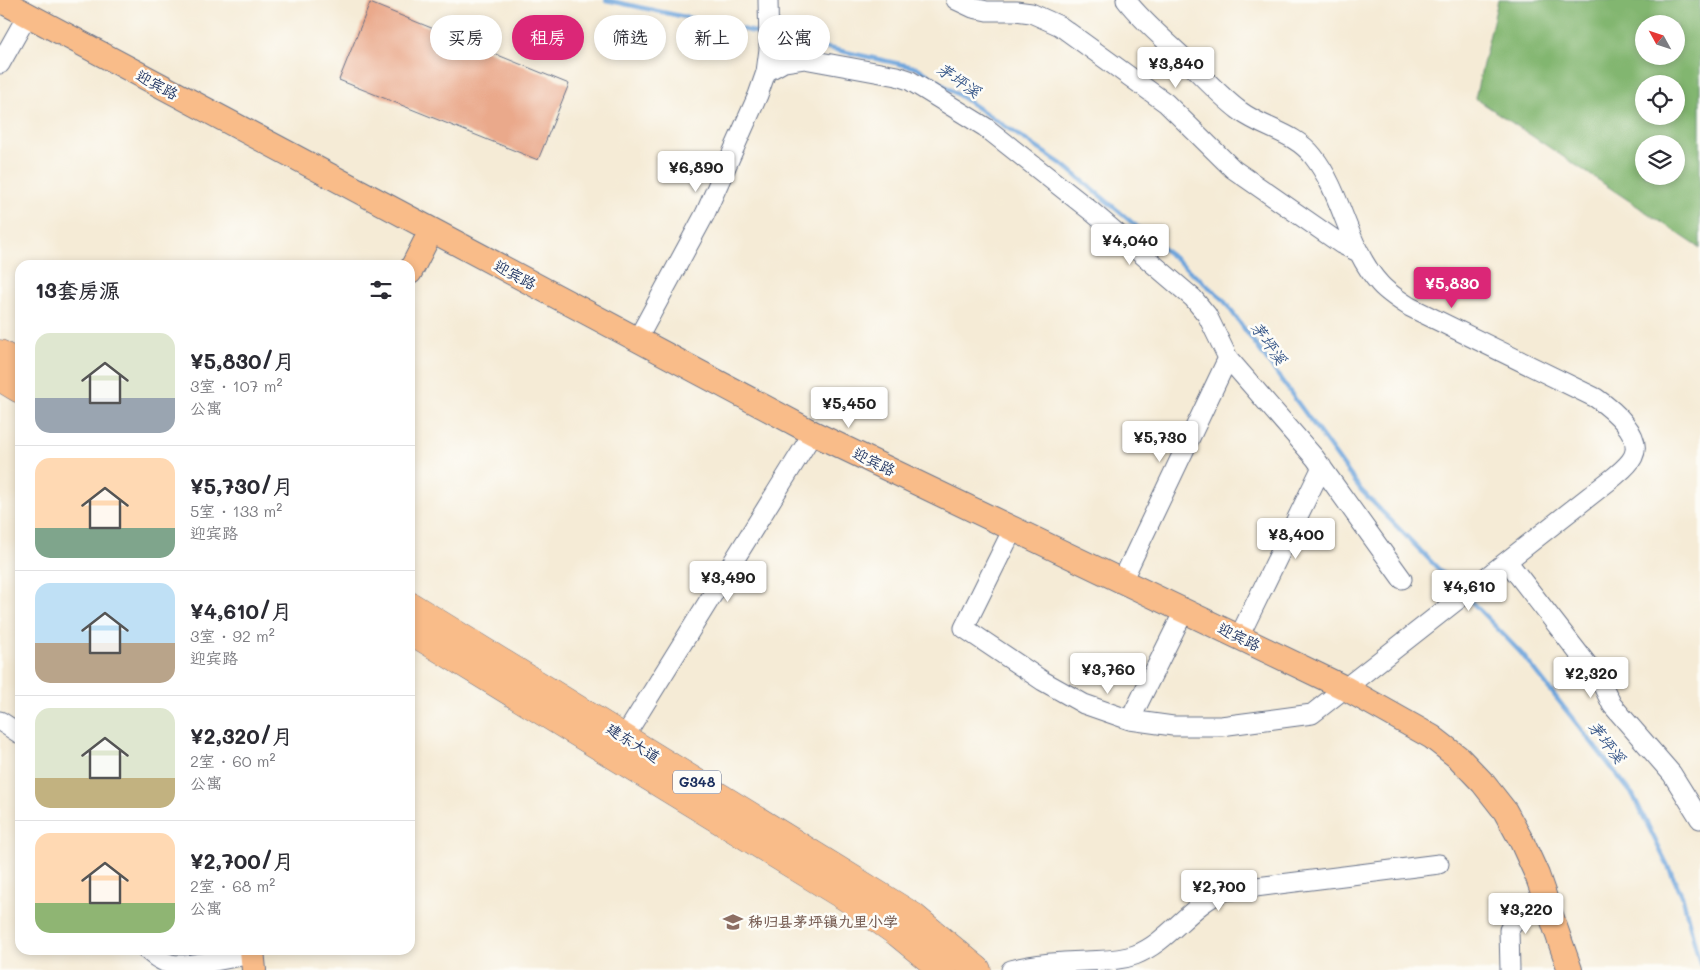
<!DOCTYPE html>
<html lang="zh">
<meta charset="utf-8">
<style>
:root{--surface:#fff;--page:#f7f7f7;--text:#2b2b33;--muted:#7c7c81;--line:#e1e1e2;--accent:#db2777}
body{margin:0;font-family:Mali,"LXGW WenKai TC",sans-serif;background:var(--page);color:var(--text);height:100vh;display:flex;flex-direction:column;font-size:19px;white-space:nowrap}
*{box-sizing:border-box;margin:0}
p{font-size:16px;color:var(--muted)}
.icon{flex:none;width:28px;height:28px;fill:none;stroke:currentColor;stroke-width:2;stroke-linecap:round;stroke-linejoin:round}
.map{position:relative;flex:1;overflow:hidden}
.drawer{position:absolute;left:15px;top:260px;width:400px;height:695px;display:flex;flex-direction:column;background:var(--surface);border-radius:15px;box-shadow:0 2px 8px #0003}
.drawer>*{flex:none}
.banner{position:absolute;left:430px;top:15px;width:475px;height:45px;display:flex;gap:10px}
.needle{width:32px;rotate:310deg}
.buttons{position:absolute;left:1635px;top:15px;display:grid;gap:10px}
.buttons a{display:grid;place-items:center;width:50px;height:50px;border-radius:50%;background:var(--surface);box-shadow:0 2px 8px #0003;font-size:25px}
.price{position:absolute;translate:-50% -42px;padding:0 11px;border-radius:5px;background:#fff;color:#222;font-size:16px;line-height:32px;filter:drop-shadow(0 1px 2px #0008)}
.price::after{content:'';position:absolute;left:50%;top:30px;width:15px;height:11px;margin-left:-8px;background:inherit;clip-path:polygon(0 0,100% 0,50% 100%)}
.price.on{background:var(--accent);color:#fff}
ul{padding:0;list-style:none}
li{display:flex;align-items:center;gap:15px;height:125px;padding:0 20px}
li+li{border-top:1px solid var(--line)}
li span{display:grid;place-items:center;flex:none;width:140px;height:100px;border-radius:15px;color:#555}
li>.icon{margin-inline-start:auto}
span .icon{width:60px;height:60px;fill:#fffc;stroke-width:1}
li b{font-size:21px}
h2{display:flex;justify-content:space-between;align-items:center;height:60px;padding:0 20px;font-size:21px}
.chip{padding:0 18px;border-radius:22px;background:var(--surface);box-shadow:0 2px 8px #0003;font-size:18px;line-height:45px}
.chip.on{background:var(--accent);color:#fff}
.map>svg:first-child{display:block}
</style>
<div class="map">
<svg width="1700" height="970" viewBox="0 0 1700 970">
<rect width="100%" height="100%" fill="#fdfcf7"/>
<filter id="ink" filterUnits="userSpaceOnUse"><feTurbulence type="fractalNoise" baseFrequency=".02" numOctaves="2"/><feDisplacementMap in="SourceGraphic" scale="10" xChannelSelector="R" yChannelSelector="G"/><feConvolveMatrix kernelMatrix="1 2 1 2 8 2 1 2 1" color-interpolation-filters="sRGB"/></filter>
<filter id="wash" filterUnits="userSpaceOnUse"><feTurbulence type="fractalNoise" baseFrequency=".0096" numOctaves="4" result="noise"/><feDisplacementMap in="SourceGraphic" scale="20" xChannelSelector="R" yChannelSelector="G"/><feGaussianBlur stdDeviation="1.12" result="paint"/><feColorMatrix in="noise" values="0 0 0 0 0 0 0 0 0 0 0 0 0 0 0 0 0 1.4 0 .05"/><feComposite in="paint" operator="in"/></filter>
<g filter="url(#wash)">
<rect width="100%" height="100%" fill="#f5ebd6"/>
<path fill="#82b670" stroke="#4e7267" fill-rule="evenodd" d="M1498,0H1700V248L1475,98ZM1644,24H1676V56H1644ZM1644,84H1676V116H1644ZM1644,144H1676V176H1644Z"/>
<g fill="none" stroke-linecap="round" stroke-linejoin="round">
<path stroke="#6ea5dc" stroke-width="4.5" d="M606,0L764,34
M774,36L918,68L1066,167L1222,298L1361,490L1461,592
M1467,597L1521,653L1633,795L1682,895L1700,964"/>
</g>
<g id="blocks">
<path fill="#eaa98b" d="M370,3L569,84L538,160L339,80Z"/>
</g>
</g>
<g filter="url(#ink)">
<use href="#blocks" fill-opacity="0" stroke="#677188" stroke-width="1"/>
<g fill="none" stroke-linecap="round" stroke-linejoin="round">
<defs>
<path id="minor" d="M956,0L973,8L987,11H1016L1031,13L1060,26L1166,103L1233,169L1341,244L1360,253
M0,64L27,16
M766,72L784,62L804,59L897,76L909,80L985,127L1091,211L1193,298L1207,315L1228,358L1315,458L1402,579
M637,340L705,214L758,95L766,72L769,49L768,0
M1013,529L964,628L1043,681L1084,704L1130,720L1173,726H1221L1312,714L1614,477C1621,471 1629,465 1633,457C1644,435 1612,409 1596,398L1410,307C1399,300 1388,293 1380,284C1347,248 1343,194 1313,156C1294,132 1264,129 1240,111C1219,95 1201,75 1182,56C1163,38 1142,21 1126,0
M1507,561L1601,682L1612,705L1672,774L1700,819
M1122,581L1228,358
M1239,637L1322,467
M1130,720L1184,611
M0,721L20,734
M618,747L813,433
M147,950C154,956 161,962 171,964C190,968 232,957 253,954
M1011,970C1036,963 1061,962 1086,961C1103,960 1119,961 1135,955C1169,942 1190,905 1224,891L1439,864
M1510,970L1509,930L1516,919L1547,903"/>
<path id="major" d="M0,0L813,433L1345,688L1432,737L1459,758L1483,783L1505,811L1522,842L1537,875L1570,970
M410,272L431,231
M252,950L254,970"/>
<path id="highway" d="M0,354L20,366
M0,377L20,389
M410,606L912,916L977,970
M410,630L854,902L898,933L943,970"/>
</defs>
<use href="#minor" stroke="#677188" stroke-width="21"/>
<use href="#major" stroke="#677188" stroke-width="26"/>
<use href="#highway" stroke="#677188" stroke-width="29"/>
<use href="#minor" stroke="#fff" stroke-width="19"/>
<use href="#major" stroke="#f9bc89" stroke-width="24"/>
<use href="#highway" stroke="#f9bc89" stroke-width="28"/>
</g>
</g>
<defs>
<symbol id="school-bare" viewBox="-9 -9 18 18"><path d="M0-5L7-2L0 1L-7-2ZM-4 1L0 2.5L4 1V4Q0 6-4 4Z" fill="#8d6e63" stroke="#fdfcf7" stroke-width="2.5" paint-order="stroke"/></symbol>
</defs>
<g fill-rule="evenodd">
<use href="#school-bare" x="719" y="908" width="28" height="28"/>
</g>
<g text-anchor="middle" stroke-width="5" stroke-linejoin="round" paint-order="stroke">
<rect fill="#fdfcf7" stroke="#5f6c8c" stroke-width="1" x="673" y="770.5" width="48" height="23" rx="4"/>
<g font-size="14" font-weight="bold" fill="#1b2f5e">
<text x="697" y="787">G348</text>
</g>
<g font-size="15" fill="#1b2f5e" stroke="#fdfcf7">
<text transform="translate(157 85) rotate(28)" y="5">迎宾路</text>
<text transform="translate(515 275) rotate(28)" y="5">迎宾路</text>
<text transform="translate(874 462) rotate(26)" y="5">迎宾路</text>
<text transform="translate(1239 637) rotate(26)" y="5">迎宾路</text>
<text transform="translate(633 743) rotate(32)" y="5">建东大道</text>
</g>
<g font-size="15" font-weight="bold" fill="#785e54" stroke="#fdfcf7" text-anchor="start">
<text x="748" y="927">秭归县茅坪镇九里小学</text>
</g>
<g font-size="16" font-style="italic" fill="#38588a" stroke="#fdfcf7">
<text transform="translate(959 80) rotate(34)" y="6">茅坪溪</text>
<text transform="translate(1269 343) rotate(54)" y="6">茅坪溪</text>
<text transform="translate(1607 742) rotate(52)" y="6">茅坪溪</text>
</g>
</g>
</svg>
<div class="buttons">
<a><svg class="needle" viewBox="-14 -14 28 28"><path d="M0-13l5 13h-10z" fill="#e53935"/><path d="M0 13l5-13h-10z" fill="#7c7c81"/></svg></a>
<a><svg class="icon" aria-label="locate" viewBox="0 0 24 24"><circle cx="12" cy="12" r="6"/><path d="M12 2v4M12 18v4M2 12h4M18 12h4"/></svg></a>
<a><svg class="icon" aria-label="layers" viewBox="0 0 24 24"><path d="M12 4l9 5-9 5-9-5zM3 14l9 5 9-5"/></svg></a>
</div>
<b class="price" style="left:1176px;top:89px">¥3,840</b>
<b class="price" style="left:696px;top:193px">¥6,890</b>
<b class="price" style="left:1130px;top:266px">¥4,040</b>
<b class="price on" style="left:1452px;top:309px">¥5,830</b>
<b class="price" style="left:849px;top:429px">¥5,450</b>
<b class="price" style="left:1160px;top:463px">¥5,730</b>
<b class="price" style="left:1296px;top:560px">¥8,400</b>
<b class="price" style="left:728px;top:603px">¥3,490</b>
<b class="price" style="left:1469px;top:612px">¥4,610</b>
<b class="price" style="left:1108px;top:695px">¥3,760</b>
<b class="price" style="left:1591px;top:699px">¥2,320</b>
<b class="price" style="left:1219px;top:912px">¥2,700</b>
<b class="price" style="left:1526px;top:935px">¥3,220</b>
<div class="banner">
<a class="chip">买房</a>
<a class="chip on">租房</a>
<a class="chip">筛选</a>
<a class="chip">新上</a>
<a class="chip">公寓</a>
</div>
<section class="drawer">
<h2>13套房源<svg class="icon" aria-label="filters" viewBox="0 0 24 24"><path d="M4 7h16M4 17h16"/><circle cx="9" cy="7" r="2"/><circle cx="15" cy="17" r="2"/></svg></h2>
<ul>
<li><span style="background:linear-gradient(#dfe7d0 65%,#9aa5b1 0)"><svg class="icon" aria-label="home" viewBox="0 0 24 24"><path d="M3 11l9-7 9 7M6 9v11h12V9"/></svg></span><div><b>¥5,830/月</b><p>3室 · 107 m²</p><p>公寓</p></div></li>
<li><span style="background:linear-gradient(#ffd9b3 70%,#7fa58c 0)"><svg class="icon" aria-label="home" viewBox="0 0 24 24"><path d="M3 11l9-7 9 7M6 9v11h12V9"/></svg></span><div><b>¥5,730/月</b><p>5室 · 133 m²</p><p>迎宾路</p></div></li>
<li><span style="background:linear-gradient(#bfe0f5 60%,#b9a48a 0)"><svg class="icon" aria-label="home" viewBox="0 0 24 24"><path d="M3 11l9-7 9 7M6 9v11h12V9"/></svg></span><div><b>¥4,610/月</b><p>3室 · 92 m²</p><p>迎宾路</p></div></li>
<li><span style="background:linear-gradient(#dfe7d0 70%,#c2b280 0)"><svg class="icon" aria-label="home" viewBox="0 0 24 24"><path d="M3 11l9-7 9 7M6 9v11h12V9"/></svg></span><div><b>¥2,320/月</b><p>2室 · 60 m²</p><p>公寓</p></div></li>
<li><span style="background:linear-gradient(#ffd9b3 70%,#8fb573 0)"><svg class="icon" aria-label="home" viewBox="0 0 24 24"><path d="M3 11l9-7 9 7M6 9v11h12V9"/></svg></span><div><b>¥2,700/月</b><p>2室 · 68 m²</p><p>公寓</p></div></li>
</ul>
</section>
</div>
